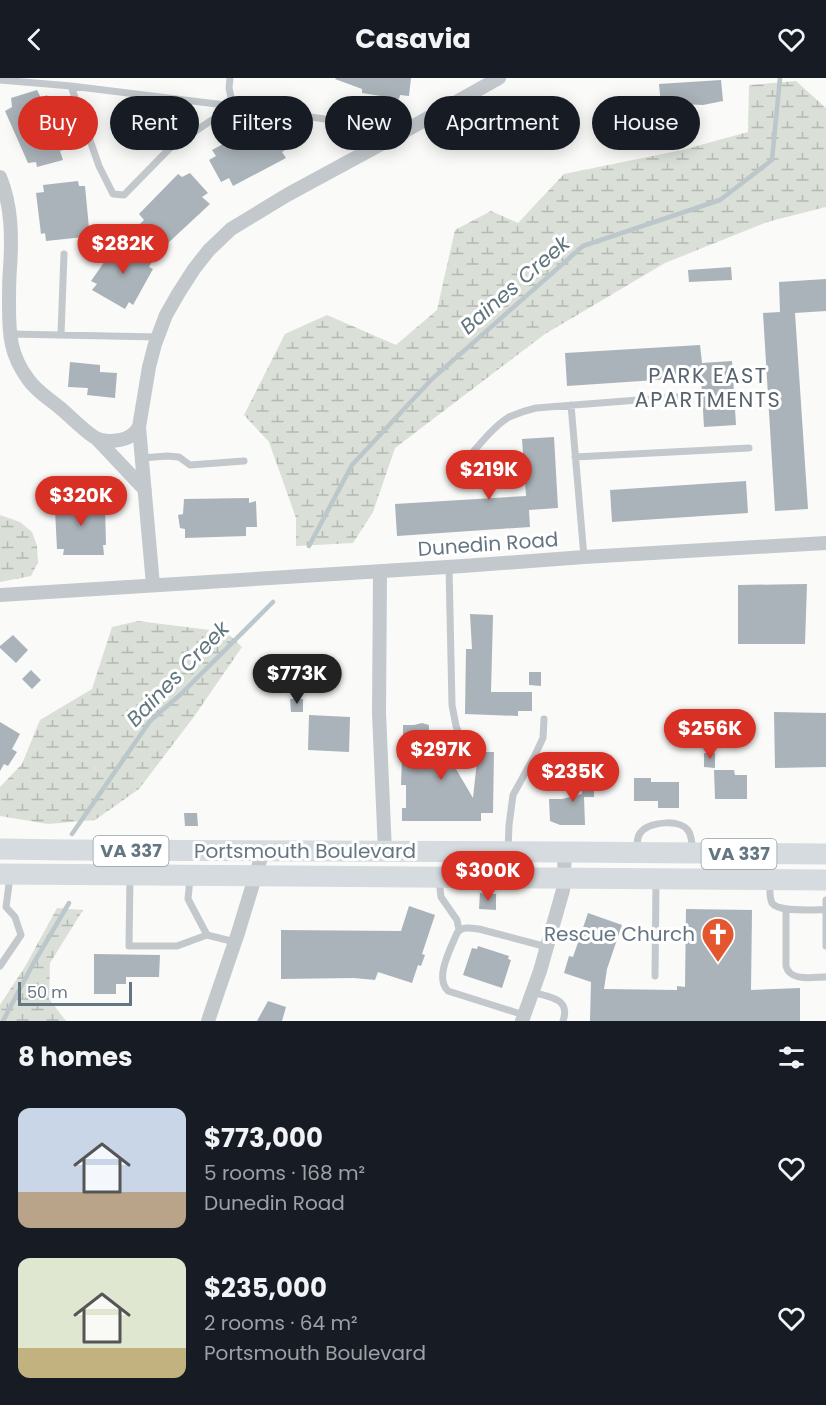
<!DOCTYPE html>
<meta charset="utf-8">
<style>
:root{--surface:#171b24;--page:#20242c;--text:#f1f3f6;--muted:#9ea1a6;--accent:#d93025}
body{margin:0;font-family:Poppins,sans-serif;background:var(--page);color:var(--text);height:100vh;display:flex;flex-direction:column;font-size:22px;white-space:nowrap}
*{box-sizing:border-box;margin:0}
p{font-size:20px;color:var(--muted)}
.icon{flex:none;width:33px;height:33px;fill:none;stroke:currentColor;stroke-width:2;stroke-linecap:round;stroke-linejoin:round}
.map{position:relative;height:943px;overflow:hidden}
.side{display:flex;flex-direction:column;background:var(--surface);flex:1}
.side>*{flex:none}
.guide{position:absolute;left:18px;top:18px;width:790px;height:54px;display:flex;gap:12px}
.scale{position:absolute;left:18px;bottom:15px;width:114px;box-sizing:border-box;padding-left:6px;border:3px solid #657683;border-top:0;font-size:16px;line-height:21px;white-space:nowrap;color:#657683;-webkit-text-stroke:4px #fff;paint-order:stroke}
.price{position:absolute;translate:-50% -51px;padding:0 14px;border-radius:21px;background:var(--accent);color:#fff;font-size:20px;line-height:39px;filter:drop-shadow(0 2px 3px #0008)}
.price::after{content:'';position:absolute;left:50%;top:36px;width:18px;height:14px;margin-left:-9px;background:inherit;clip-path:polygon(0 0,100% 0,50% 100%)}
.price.on{background:#222;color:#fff}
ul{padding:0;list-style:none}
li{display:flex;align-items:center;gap:18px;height:150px;padding:0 18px}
li span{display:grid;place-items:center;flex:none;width:168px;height:120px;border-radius:12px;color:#555}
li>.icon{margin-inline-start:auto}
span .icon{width:72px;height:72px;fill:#fffc;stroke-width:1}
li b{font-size:26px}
h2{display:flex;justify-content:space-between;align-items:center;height:72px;padding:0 18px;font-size:26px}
.chip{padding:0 21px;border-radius:27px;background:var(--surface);box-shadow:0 3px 15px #0003;font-size:21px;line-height:54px}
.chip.on{background:var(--accent);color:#fff}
header{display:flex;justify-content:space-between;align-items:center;height:78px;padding:0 18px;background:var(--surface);font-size:27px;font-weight:700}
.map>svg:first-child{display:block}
</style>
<header><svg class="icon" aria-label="back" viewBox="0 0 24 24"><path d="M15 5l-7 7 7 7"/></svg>Casavia<svg class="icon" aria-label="heart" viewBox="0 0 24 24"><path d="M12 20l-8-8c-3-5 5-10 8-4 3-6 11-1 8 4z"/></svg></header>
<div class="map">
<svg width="826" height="943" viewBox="0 0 826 943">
<defs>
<pattern id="wetland-marsh" width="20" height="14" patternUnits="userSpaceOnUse" patternTransform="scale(1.5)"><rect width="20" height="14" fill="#dadfd7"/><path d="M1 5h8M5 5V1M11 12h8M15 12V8" fill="none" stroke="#b4b9b4"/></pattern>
</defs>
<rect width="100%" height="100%" fill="#fafaf8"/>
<path fill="url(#wetland-marsh)" d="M796,3L826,30V129L767,144L665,185L545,256L395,370L373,434L353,465L296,468V440L269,364L244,337L285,256L327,237L396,267L437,232L455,152L491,133L518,145L564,96L682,72L748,54L749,7Z
M0,437L20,444L32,454L37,468L38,484L31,498L0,504Z
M138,543L226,554L242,569L193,640L139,711L95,742L48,746L0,738V709L22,686L40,642L92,611L112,549Z
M57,830L83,832L50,885L49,921L66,943H0V927L26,887Z"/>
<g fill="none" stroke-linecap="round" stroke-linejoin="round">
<path stroke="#bbc7cb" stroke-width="4.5" d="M309,468L352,387L432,301L583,168L720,122L772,82L780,0
M72,756L150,643L181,616L273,524
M3,943L32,888L69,825"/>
</g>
<path fill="#aab3b9" d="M336,0H411L409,18L400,17L399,21L362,15V11L335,1Z
M721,2L723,23L703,27L681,26L661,27L659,6Z
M37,12L41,20L47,17L66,71L60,73L63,82L37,89L36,84L28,85L5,33L12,29L11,20Z
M264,44L268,50L274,46L288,70L282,74L286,80L233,108L229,100L221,104L209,82L216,78L212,72Z
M190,95L208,115L202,119L210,126L167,166L164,163L161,167L139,147L144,142L139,136L178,96L182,99Z
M78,103L79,108H85L89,150L83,152L84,159L46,163L45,155L41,156L36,115L44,114L43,107Z
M119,163L153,181L149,189L153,191L133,227L129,224L125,231L92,212L97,206L91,203Z
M731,189L732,202L689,204L688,192Z
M826,201V233L795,235L808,431L775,433L763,235L780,234L779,204Z
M700,267L702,285L732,283L736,347L704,349L701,299L567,308L565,275Z
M70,284L100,287V294L117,295L115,320L87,317L88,310L68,309Z
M554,359L558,430L529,432L530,449L397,458L395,426L526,418L522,361Z
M746,403L748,435L612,444L610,412Z
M99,420L100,428L105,427L106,467H103L104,477H63L64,471H57L55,432H59V424Z
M249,420V425L256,423L257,449H246V458L185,460V451L180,450L178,437L183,436L184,421Z
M807,506L805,566H738V507Z
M470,536L493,537L491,614H532V633H518V638L465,636L466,571H472Z
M13,557L28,572L16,585L0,570V568Z
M31,592L41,602L32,611L22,601Z
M529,594H541V608L529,607Z
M290,621H303V634H291Z
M774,634L826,635V689L775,690Z
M309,637L350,639L349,674L308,672Z
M0,644L20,656L12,671L17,674L8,688L4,686L0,693Z
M422,645L429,647V666L445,667L446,674L473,720L478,674H494L493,735H481V743H402V730H406V707H401L402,679H397V667H403V647H414Z
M704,675H715V690L704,689Z
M582,690H594V719H584L585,747H560L550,743L549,721H562L582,716Z
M714,692H734L735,697H747V721H715Z
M634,700H651V704H679V730H658V723H634Z
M184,735H197L198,748H185Z
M480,815L496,816V832L479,831Z
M409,828L435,837L422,876L425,877L421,888L418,887L412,905L378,894L375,902L354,900L281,901V852L401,853Z
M686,831L752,832L751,912L800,910V943H590L591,904L564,895L569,878L573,879L588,835L622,847L607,891L604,911L677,912V908L685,909Z
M478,868L509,878L508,881L511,882L502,910L463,897L472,870L477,871Z
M94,876L160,877L159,899H126V906H116V916H94Z
M268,923L286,929L282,943H257Z"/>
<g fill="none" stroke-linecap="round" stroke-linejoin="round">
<path stroke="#c3c8cc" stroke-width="7" d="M0,2L71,8L99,88L113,116L124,117L170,70L233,28L353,45L369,73
M71,8L233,28L229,10L230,0
M10,256L158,259
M61,256L64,176
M571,327L584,479
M575,379L749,370
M142,380L167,378L179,379L190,387L244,383
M459,390C473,375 492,349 509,339C518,335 527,332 536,330L689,318
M449,489L452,627L456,648L466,672
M637,771C637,765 637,757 642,753C651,743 683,741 689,754C692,760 692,768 693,773
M508,772L509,747L513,717L534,679L543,660L544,641
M130,800L129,868H177L207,857
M190,800L188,821L207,857L235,864
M439,802L441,819L457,842L459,852
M770,805C770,811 769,819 772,825C779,835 814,831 826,832
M826,822V868
M786,831V888C790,904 813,899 826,899
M0,888L21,857L15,839L6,829L10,799
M655,898L656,805
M532,914C549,919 571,920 563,943
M524,937L448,913C434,900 451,870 457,855C462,848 471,850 479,851L547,869"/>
<path stroke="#c3c8cc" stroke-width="14" d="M0,99C12,128 12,160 10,190C9,202 9,215 9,227C9,256 10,277 28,301C36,313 48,320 59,329C70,338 81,350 94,359C104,365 124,364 133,356C136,354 137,351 139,349
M96,360L145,412
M380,494L379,635L385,774
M153,507L139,349L149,289L155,266L166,237L178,216L194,191L209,172L231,151L287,117L405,53L499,0
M0,517L463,488L584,479L826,465
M208,943L238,855L263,773
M522,943L540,893L563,812L565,774"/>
<path stroke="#d6dbdf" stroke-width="21" d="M0,771L67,772L565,774L826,776
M0,796L826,802"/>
</g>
<defs>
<symbol id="church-pin" viewBox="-11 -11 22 30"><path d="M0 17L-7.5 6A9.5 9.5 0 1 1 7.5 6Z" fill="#e4572e" stroke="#fff"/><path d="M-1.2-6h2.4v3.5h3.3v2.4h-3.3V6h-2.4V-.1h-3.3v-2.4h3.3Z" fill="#fff"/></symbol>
</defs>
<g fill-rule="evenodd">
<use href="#church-pin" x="699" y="837" width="38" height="52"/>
</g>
<g text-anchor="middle" stroke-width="6" stroke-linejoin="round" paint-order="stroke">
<g fill="#fff" stroke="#939fa8" stroke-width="1.5">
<rect x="93.5" y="758" width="75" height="30" rx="4.5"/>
<rect x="701.5" y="761" width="75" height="30" rx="4.5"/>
</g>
<g font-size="18" font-weight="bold" fill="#657683">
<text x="131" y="779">VA 337</text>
<text x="739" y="782">VA 337</text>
</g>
<g font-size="20" fill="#657683" stroke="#fff">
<text transform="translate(488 466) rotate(-4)" y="7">Dunedin Road</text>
<text x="305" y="780">Portsmouth Boulevard</text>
</g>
<g font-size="20" fill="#657683" stroke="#fff" text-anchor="end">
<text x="695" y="863">Rescue Church</text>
</g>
<g font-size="21" font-style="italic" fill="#60757c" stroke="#fff">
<text transform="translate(515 207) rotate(-41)" y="7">Baines Creek</text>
<text transform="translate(178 596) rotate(-46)" y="7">Baines Creek</text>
</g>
<g font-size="21" letter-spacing="1.5" fill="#57646e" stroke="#fff">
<text x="708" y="305">PARK EAST<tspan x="708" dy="24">APARTMENTS</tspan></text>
</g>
</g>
</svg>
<div class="scale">50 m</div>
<b class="price" style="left:123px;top:197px">$282K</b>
<b class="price" style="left:489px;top:423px">$219K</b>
<b class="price" style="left:81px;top:449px">$320K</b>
<b class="price on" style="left:297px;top:627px">$773K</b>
<b class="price" style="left:710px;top:682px">$256K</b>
<b class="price" style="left:441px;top:703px">$297K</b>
<b class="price" style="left:573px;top:725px">$235K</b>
<b class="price" style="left:488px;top:824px">$300K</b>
<div class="guide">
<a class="chip on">Buy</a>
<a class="chip">Rent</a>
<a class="chip">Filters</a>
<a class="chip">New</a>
<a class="chip">Apartment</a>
<a class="chip">House</a>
</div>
</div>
<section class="side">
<h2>8 homes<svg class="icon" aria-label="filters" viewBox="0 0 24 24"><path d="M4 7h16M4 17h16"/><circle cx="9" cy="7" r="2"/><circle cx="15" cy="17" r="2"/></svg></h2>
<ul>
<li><span style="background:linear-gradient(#c9d6e8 70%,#b9a48a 0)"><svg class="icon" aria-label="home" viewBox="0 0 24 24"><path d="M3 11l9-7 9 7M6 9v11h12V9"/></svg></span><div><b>$773,000</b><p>5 rooms · 168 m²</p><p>Dunedin Road</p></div><svg class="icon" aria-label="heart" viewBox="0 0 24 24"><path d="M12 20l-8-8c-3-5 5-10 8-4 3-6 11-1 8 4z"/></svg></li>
<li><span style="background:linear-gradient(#dfe7d0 75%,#c2b280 0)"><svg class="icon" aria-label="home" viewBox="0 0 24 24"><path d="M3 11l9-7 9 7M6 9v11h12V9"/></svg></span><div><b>$235,000</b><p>2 rooms · 64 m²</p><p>Portsmouth Boulevard</p></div><svg class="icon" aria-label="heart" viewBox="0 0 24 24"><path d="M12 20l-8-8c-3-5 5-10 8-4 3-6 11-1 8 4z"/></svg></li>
</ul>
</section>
